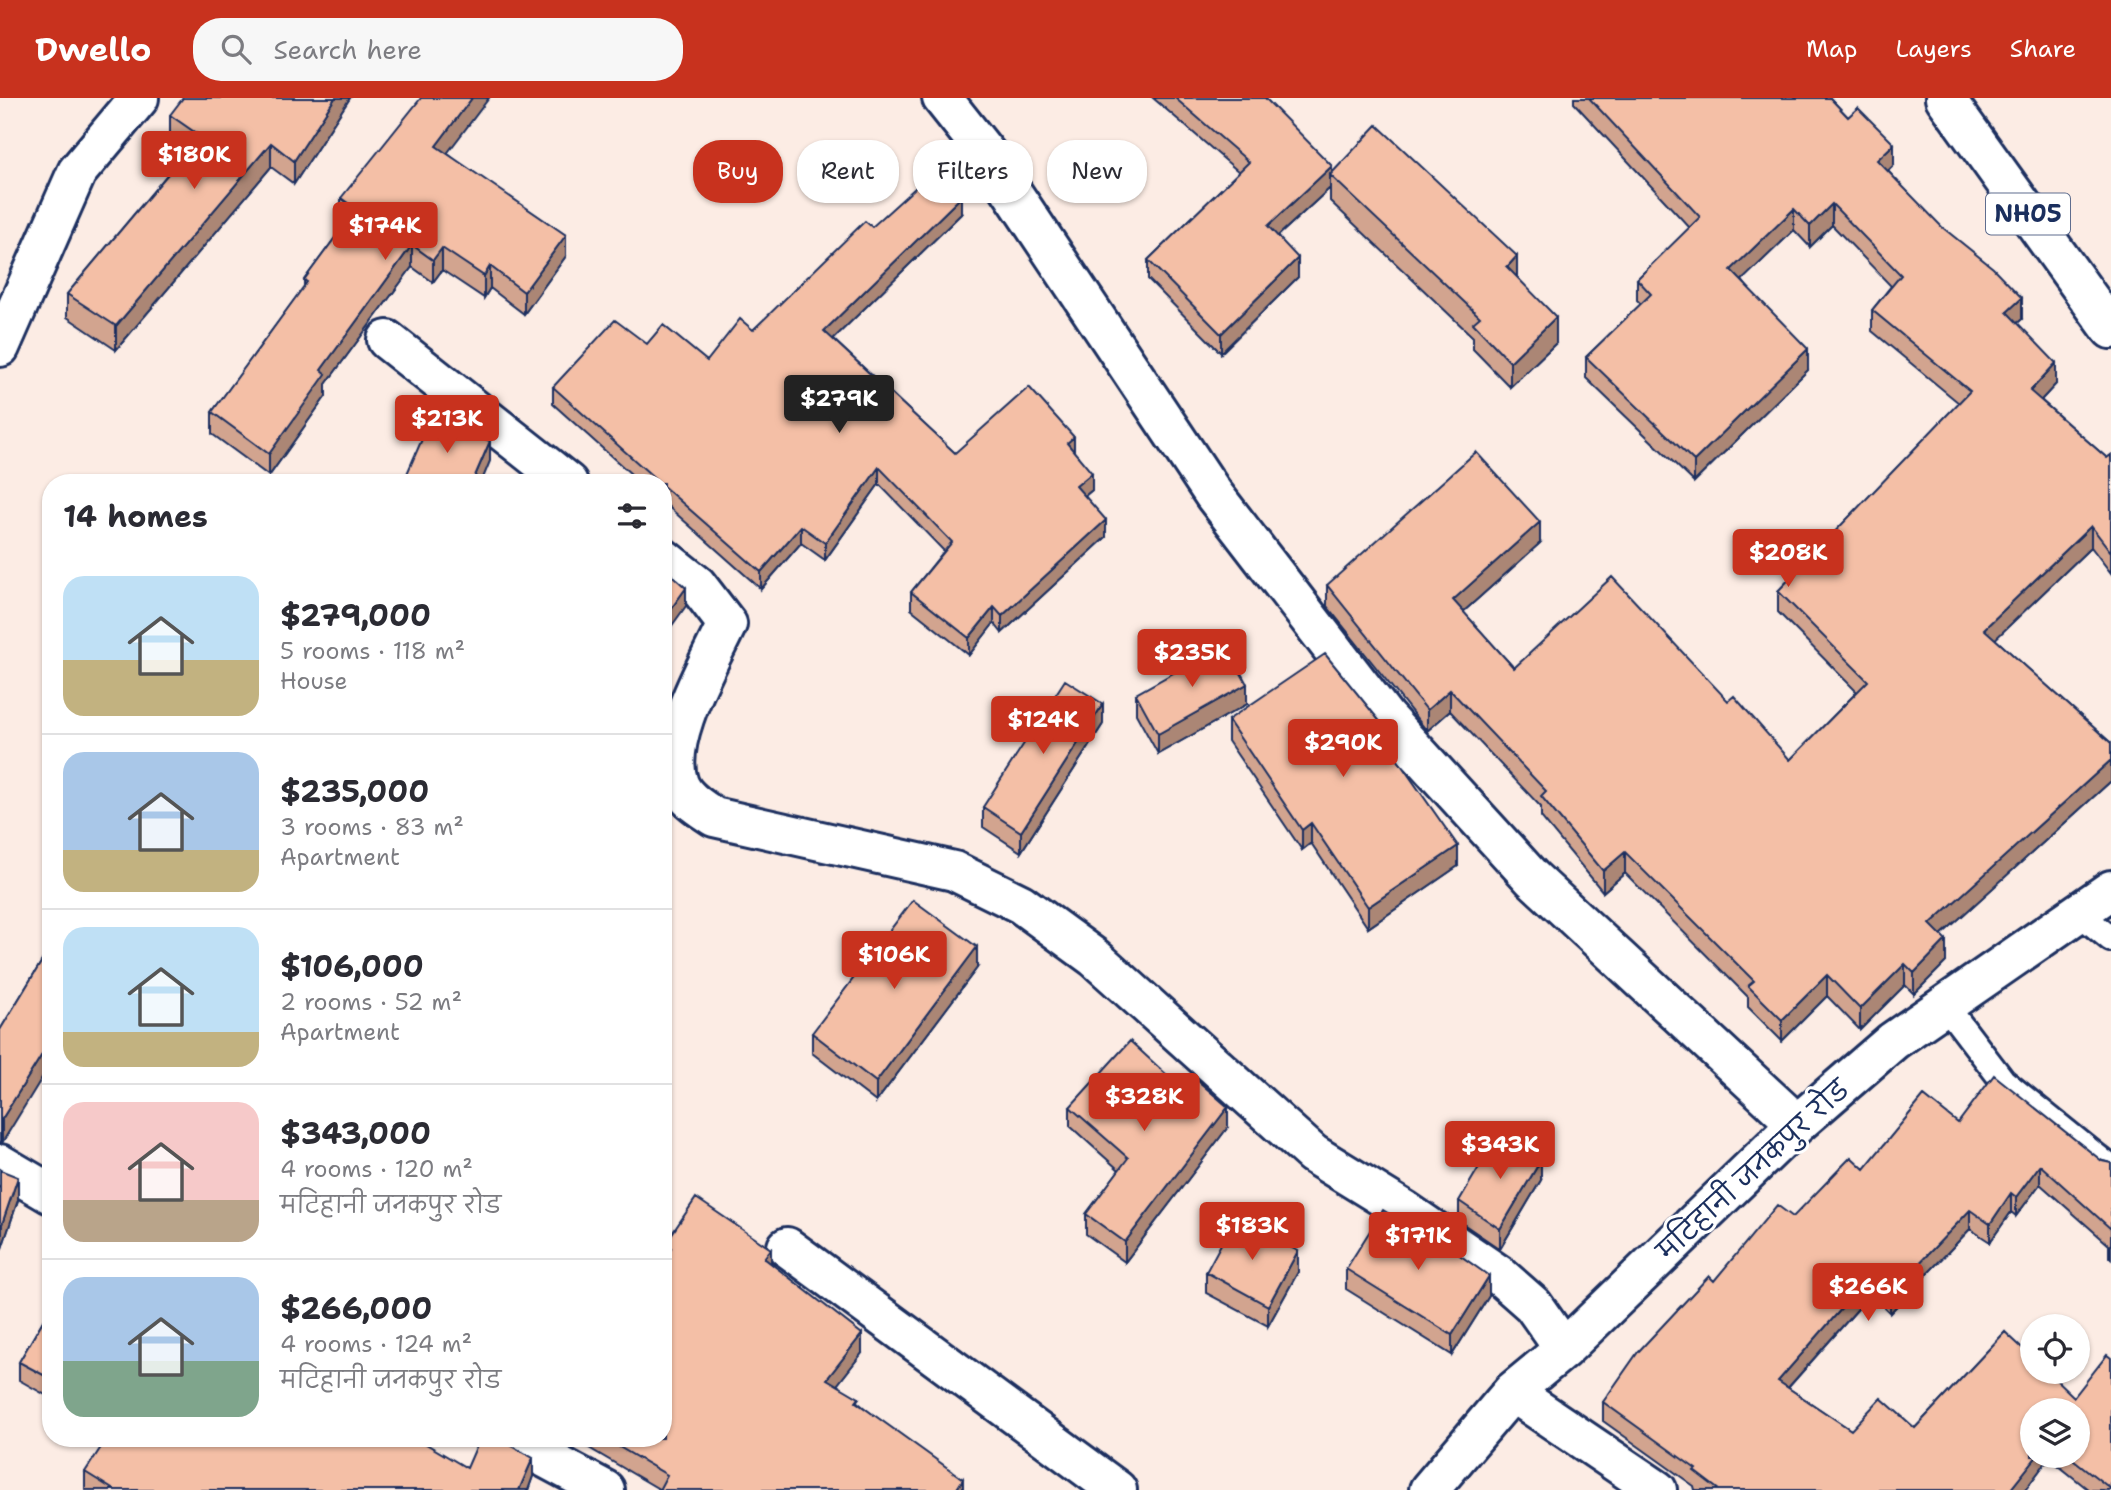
<!DOCTYPE html>
<meta charset="utf-8">
<style>
:root{--surface:#fff;--page:#f7f7f7;--text:#2b2b33;--muted:#7c7c81;--line:#e1e1e2;--accent:#c8321e}
body{margin:0;font-family:"Shantell Sans","Playpen Sans Deva",sans-serif;background:var(--page);color:var(--text);height:100vh;display:flex;flex-direction:column;font-size:26px;white-space:nowrap}
*{box-sizing:border-box;margin:0}
p{font-size:23px;color:var(--muted)}
.icon{flex:none;width:38px;height:38px;fill:none;stroke:currentColor;stroke-width:2;stroke-linecap:round;stroke-linejoin:round}
.map{position:relative;flex:1;overflow:hidden}
.side{position:absolute;left:42px;top:376px;width:630px;height:973px;display:flex;flex-direction:column;background:var(--surface);border-radius:28px;box-shadow:0 2px 5px #0004}
.side>*{flex:none}
.guide{position:absolute;left:693px;top:42px;width:665px;height:63px;display:flex;gap:14px}
.buttons{position:absolute;left:2020px;top:1216px;display:grid;gap:14px}
.buttons a{display:grid;place-items:center;width:70px;height:70px;border-radius:50%;background:var(--surface);box-shadow:0 2px 5px #0004;font-size:35px}
.price{position:absolute;translate:-50% -60px;padding:0 16px;border-radius:7px;background:var(--accent);color:#fff;font-size:23px;line-height:46px;filter:drop-shadow(0 2px 4px #0008)}
.price::after{content:'';position:absolute;left:50%;top:42px;width:21px;height:16px;margin-left:-10px;background:inherit;clip-path:polygon(0 0,100% 0,50% 100%)}
.price.current{background:#222;color:#fff}
ul{padding:0;list-style:none}
li{display:flex;align-items:center;gap:21px;height:175px;padding:0 21px}
li+li{border-top:2px solid var(--line)}
li span{display:grid;place-items:center;flex:none;width:196px;height:140px;border-radius:21px;color:#555}
li>.icon{margin-inline-start:auto}
span .icon{width:84px;height:84px;fill:#fffc;stroke-width:1}
li b{font-size:30px}
h2{display:flex;justify-content:space-between;align-items:center;height:84px;padding:0 21px;font-size:30px}
.pill{padding:0 24px;border-radius:28px;background:var(--surface);box-shadow:0 2px 5px #0004;font-size:24px;line-height:63px}
.pill.current{background:var(--accent);color:#fff}
header{display:flex;align-items:center;gap:42px;box-sizing:border-box;height:98px;padding:0 35px;background:var(--accent);color:#fff}
header strong{font-size:33px}
nav{display:flex;gap:38px;margin-inline-start:auto;font-size:24px}
.search{width:490px;height:63px;background:var(--page);display:flex;align-items:center;gap:18px;box-sizing:border-box;padding:0 24px;border-radius:28px;color:var(--muted);font-size:26px}
.map>svg:first-child{display:block}
</style>
<header>
<strong>Dwello</strong>
<div class="search"><svg class="icon" aria-label="search" viewBox="0 0 24 24"><circle cx="10" cy="10" r="6"/><path d="M15 15l6 6"/></svg>Search here</div>
<nav><a>Map</a><a>Layers</a><a>Share</a></nav>
</header>
<div class="map">
<svg width="2111" height="1392" viewBox="0 0 2111 1392">
<rect width="100%" height="100%" fill="#fcece4"/>
<filter id="ink" filterUnits="userSpaceOnUse"><feTurbulence type="fractalNoise" baseFrequency=".0143" numOctaves="2"/><feDisplacementMap in="SourceGraphic" scale="14" xChannelSelector="R" yChannelSelector="G"/><feConvolveMatrix kernelMatrix="1 2 1 2 8 2 1 2 1" color-interpolation-filters="sRGB"/></filter>
<g filter="url(#ink)">
<g fill="none" stroke-linecap="round" stroke-linejoin="round">
<defs>
<path id="lane" d="M2079,815L2111,841
M1945,907L2003,983L2111,1070"/>
<path id="street" d="M942,0L988,58L1214,397L1385,619L1532,780L1797,1026
M387,242L568,385
M0,249L77,74L139,0
M663,460L697,487L727,526C709,565 662,643 679,686C685,701 701,710 714,719L954,773L1021,806L1095,860L1313,1056L1404,1112L1499,1177L1533,1207L1564,1251
M0,1066L51,1096
M787,1149L1117,1392
M1512,1294L1657,1392
M508,1340L605,1392
M1429,1392L1512,1294L1564,1251L1797,1026L1893,943L2111,792"/>
<path id="primary" d="M1945,0L2111,231"/>
</defs>
<use href="#lane" stroke="#1b2f5e" stroke-width="30"/>
<use href="#street" stroke="#1b2f5e" stroke-width="44"/>
<use href="#primary" stroke="#1b2f5e" stroke-width="44"/>
<use href="#lane" stroke="#fff" stroke-width="24"/>
<use href="#street" stroke="#fff" stroke-width="38"/>
<use href="#primary" stroke="#fff" stroke-width="38"/>
</g>
<path fill="#d2a48f" stroke="#1b2f5e" stroke-width="2" fill-rule="evenodd" d="M350,0L294,86L271,69L116,252L67,219V196L187,53L170,40V17Z
M1153,0H1265L1332,75L1517,179L1556,245L1510,289L1473,251V239L1330,103V90L1278,138L1298,179L1221,255L1148,181V162L1239,74Z
M1574,0H1830L1894,67L1888,73L2022,221L2017,225L2056,286L2041,302L2107,360L2111,357V475L2091,449L1995,541L2111,645V683L1941,837L1946,864L1914,896L1905,887L1860,932L1827,898L1782,943L1748,909V899L1625,775L1603,794L1541,719V709L1450,613L1427,633L1327,508V487L1540,445L1463,514L1514,570L1728,603L1790,662L1857,594L1778,514V493L1959,305L1872,233V212L1891,188L1832,127L1810,149L1794,132L1742,182L1808,272L1694,384L1586,280V259L1641,206L1637,202V181L1690,130L1574,5Z
M447,55L566,158L524,216L490,190L484,200L442,172L433,184L412,169L326,286V298L269,378L212,336V314L304,189V182L346,125L341,122V100Z
M961,116L833,241L955,355L1074,354L1092,392L1085,398L1106,439L1002,535L994,525L969,557L911,511V494L944,453L879,386L825,462L801,445L761,491L663,404V385H641L553,306V289L647,246L707,263L753,232L872,129Z
M663,420L665,421V438L663,439Z
M1136,596L1247,606L1158,656L1136,616Z
M1228,622L1395,658L1458,768L1368,830L1311,745L1302,752L1228,643Z
M1103,626L1021,754L983,729V709Z
M51,848L2,1045H0V932Z
M977,870L876,1004L812,955V935Z
M1180,989L1228,1029L1125,1164L1086,1136V1116L1119,1072L1070,1028V1009Z
M1958,1025L2111,1065V1161L2109,1159V1147L2040,1086L2016,1118L2011,1114L1990,1144L1970,1131L1890,1215L1871,1196L1788,1290L1851,1332L1915,1330L2005,1234L2111,1392H2089L2049,1360L2025,1392H1695L1694,1388L1603,1323V1304L1714,1183L1793,1119L1864,1071ZM2032,1312L2077,1358H2032Z
M0,1072L18,1102L2,1150L0,1149Z
M1541,1082L1500,1151L1459,1123V1103Z
M665,1146L771,1165L862,1255L837,1287L963,1392L659,1391L572,1340H663Z
M1346,1171L1489,1198L1452,1257L1346,1191Z
M1206,1174H1298L1268,1228L1206,1195Z
M51,1209V1300L19,1282V1264Z
M467,1370L533,1378L528,1392H85V1374Z"/>
<path fill="#ab8674" stroke="#1b2f5e" stroke-width="2" d="M335,0H350L294,86V63Z
M472,0H489L436,70V48Z
M271,45V69L116,252V228Z
M1894,46V67L1877,83V62Z
M1332,68V79L1330,77V90L1268,147V128Z
M961,99V116L824,250V233Z
M1832,106V127L1810,149V128Z
M1794,111V132L1731,193V172Z
M566,137V158L524,216V194Z
M412,147V169L326,286V298L269,378V356L321,272Z
M442,150V172L433,184V162Z
M1517,158V183L1507,169Z
M1298,160V179L1221,255V236Z
M490,168V190L484,200V178Z
M2022,200V221L2007,235V214Z
M1556,219V245L1510,289V264Z
M1808,251V272L1694,384V363Z
M2056,265V286L2030,314V293Z
M1074,339V356L1067,345Z
M490,343V363L481,385H472Z
M879,369V386L825,462V445Z
M1092,375V392L1076,405V388Z
M1106,422V439L1002,535V518Z
M1540,424V445L1453,523V502Z
M801,428V445L761,491V474Z
M2091,428V449L1984,552V531Z
M686,490V508L663,540V522Z
M994,509V525L969,557V540Z
M1247,586V606L1158,656V636Z
M1450,592V613L1427,633V612Z
M1103,606V626L1021,754V734Z
M1395,642V662L1388,648Z
M2111,662V683L1930,847V826Z
M1311,725V745L1302,752V732Z
M1458,748V768L1368,830V809Z
M1625,754V775L1603,794V773Z
M1946,842V864L1914,896V875Z
M977,849V870L876,1004V984Z
M1905,866V887L1860,932V911Z
M1827,877V898L1782,943V922Z
M51,942V965L2,1045V1021Z
M1228,1009V1029L1125,1164V1144Z
M1541,1062V1082L1500,1151V1131Z
M2040,1067V1086L2016,1118V1099Z
M18,1079V1102L2,1150V1126Z
M2011,1095V1114L1990,1144V1126Z
M1970,1112V1131L1890,1215V1196Z
M771,1151V1170L764,1160Z
M1298,1153V1174L1268,1228V1208Z
M1871,1177V1196L1778,1301V1283Z
M1489,1178V1198L1452,1257V1237Z
M862,1236V1255L827,1300V1281Z
M2037,1358H2049V1360L2025,1392H2010Z
M533,1360V1378L528,1392H519Z
M963,1381V1392H956Z"/>
<path fill="#f4bfa6" stroke="#1b2f5e" stroke-width="2" d="M183,0H335L294,63L271,45L116,228L67,196L200,38L170,17Z
M421,0H472L436,48L566,137L524,194L490,168L484,178L442,150L433,162L412,147L321,272L326,276L269,356L212,314L307,184L304,182L356,111L341,100Z
M1175,0H1265L1332,68L1268,128L1298,160L1221,236L1148,162L1249,64Z
M1589,0H1830L1848,19L1858,10L1894,46L1877,62L1942,129L1993,170L2022,200L2007,214L2056,265L2030,293L2107,360L2111,357V454L2091,428L1984,531L2111,645V662L1930,826L1946,842L1914,875L1905,866L1860,911L1827,877L1782,922L1748,888L1754,883L1625,754L1603,773L1541,698L1546,693L1450,592L1427,612L1327,487L1476,354L1540,424L1453,502L1514,570L1612,479L1728,603L1734,598L1790,662L1868,583L1778,493L1970,293L1872,212L1901,177L1832,106L1810,128L1794,111L1731,172L1808,251L1694,363L1586,259L1651,196L1637,181L1700,119Z
M1377,27L1517,158L1507,169L1556,219L1510,264L1473,225L1480,219L1330,77Z
M935,72L961,99L824,233L955,355L1029,289L1074,339L1067,345L1092,375L1076,388L1106,422L1002,518L994,509L969,540L911,494L952,444L879,369L825,445L801,428L761,474L663,388V385H660L553,289L615,222L647,246L663,227L707,263L740,221L753,232L865,123L872,129Z
M432,318L490,343L472,385H403Z
M663,469L686,490L663,522Z
M1225,546L1247,586L1158,636L1136,596Z
M1325,556L1395,642L1388,648L1458,748L1368,809L1311,725L1302,732L1228,622Z
M1065,582L1103,606L1021,734L983,709Z
M913,802L977,849L876,984L812,935Z
M51,848V942L2,1021L0,1022V932Z
M1130,943L1180,989L1191,977L1228,1009L1125,1144L1086,1116L1128,1060L1070,1009Z
M1994,977L2102,1063L2111,1065V1131L2040,1067L2016,1099L2011,1095L1990,1126L1970,1112L1890,1196L1871,1177L1778,1283L1851,1332L1881,1300L1915,1330L2005,1234L2032,1259V1274H2048L2074,1299L2107,1257L2111,1260V1391L2069,1358H2077V1312H2032V1358H2037L2010,1392H1719L1694,1373L1696,1371L1603,1304L1638,1254L1709,1178L1714,1183L1777,1107L1793,1119L1851,1059L1864,1071L1924,998L1958,1025Z
M1498,1037L1541,1062L1500,1131L1459,1103Z
M0,1072L18,1079L2,1126H0Z
M696,1100L771,1151L764,1160L862,1236L827,1281L859,1300L856,1304L963,1381L956,1392H659L667,1377L604,1340H663V1160L671,1150L665,1146Z
M1383,1112L1435,1144L1437,1141L1489,1178L1452,1237L1346,1171Z
M1235,1120L1298,1153L1268,1208L1206,1174Z
M51,1209V1281L19,1264Z
M107,1340H416L467,1370L480,1340H498L533,1360L519,1392H114L85,1374Z"/>
</g>
<g text-anchor="middle" stroke-width="6" stroke-linejoin="round" paint-order="stroke">
<rect fill="#fff" stroke="#5f6d8e" stroke-width="2" x="1986" y="95.5" width="84" height="41" rx="5"/>
<g font-size="24" font-weight="bold" fill="#1b2f5e">
<text x="2028" y="124">NH05</text>
</g>
<g font-size="26" fill="#1b2f5e" stroke="#fff">
<text transform="translate(1753 1072) rotate(-43)" y="9">मटिहानी जनकपुर रोड</text>
</g>
</g>
</svg>
<div class="buttons">
<a><svg class="icon" aria-label="locate" viewBox="0 0 24 24"><circle cx="12" cy="12" r="6"/><path d="M12 2v4M12 18v4M2 12h4M18 12h4"/></svg></a>
<a><svg class="icon" aria-label="layers" viewBox="0 0 24 24"><path d="M12 4l9 5-9 5-9-5zM3 14l9 5 9-5"/></svg></a>
</div>
<b class="price" style="left:194px;top:93px">$180K</b>
<b class="price" style="left:385px;top:164px">$174K</b>
<b class="price current" style="left:839px;top:337px">$279K</b>
<b class="price" style="left:447px;top:357px">$213K</b>
<b class="price" style="left:1788px;top:491px">$208K</b>
<b class="price" style="left:1192px;top:591px">$235K</b>
<b class="price" style="left:1043px;top:658px">$124K</b>
<b class="price" style="left:1343px;top:681px">$290K</b>
<b class="price" style="left:894px;top:893px">$106K</b>
<b class="price" style="left:1144px;top:1035px">$328K</b>
<b class="price" style="left:1500px;top:1083px">$343K</b>
<b class="price" style="left:1252px;top:1164px">$183K</b>
<b class="price" style="left:1418px;top:1174px">$171K</b>
<b class="price" style="left:1868px;top:1225px">$266K</b>
<div class="guide">
<a class="pill current">Buy</a>
<a class="pill">Rent</a>
<a class="pill">Filters</a>
<a class="pill">New</a>
</div>
<section class="side">
<h2>14 homes<svg class="icon" aria-label="filters" viewBox="0 0 24 24"><path d="M4 7h16M4 17h16"/><circle cx="9" cy="7" r="2"/><circle cx="15" cy="17" r="2"/></svg></h2>
<ul>
<li><span style="background:linear-gradient(#bfe0f5 60%,#c2b280 0)"><svg class="icon" aria-label="home" viewBox="0 0 24 24"><path d="M3 11l9-7 9 7M6 9v11h12V9"/></svg></span><div><b>$279,000</b><p>5 rooms · 118 m²</p><p>House</p></div></li>
<li><span style="background:linear-gradient(#a9c7e8 70%,#c2b280 0)"><svg class="icon" aria-label="home" viewBox="0 0 24 24"><path d="M3 11l9-7 9 7M6 9v11h12V9"/></svg></span><div><b>$235,000</b><p>3 rooms · 83 m²</p><p>Apartment</p></div></li>
<li><span style="background:linear-gradient(#bfe0f5 75%,#c2b280 0)"><svg class="icon" aria-label="home" viewBox="0 0 24 24"><path d="M3 11l9-7 9 7M6 9v11h12V9"/></svg></span><div><b>$106,000</b><p>2 rooms · 52 m²</p><p>Apartment</p></div></li>
<li><span style="background:linear-gradient(#f6c9c9 70%,#b9a48a 0)"><svg class="icon" aria-label="home" viewBox="0 0 24 24"><path d="M3 11l9-7 9 7M6 9v11h12V9"/></svg></span><div><b>$343,000</b><p>4 rooms · 120 m²</p><p>मटिहानी जनकपुर रोड</p></div></li>
<li><span style="background:linear-gradient(#a9c7e8 60%,#7fa58c 0)"><svg class="icon" aria-label="home" viewBox="0 0 24 24"><path d="M3 11l9-7 9 7M6 9v11h12V9"/></svg></span><div><b>$266,000</b><p>4 rooms · 124 m²</p><p>मटिहानी जनकपुर रोड</p></div></li>
</ul>
</section>
</div>
